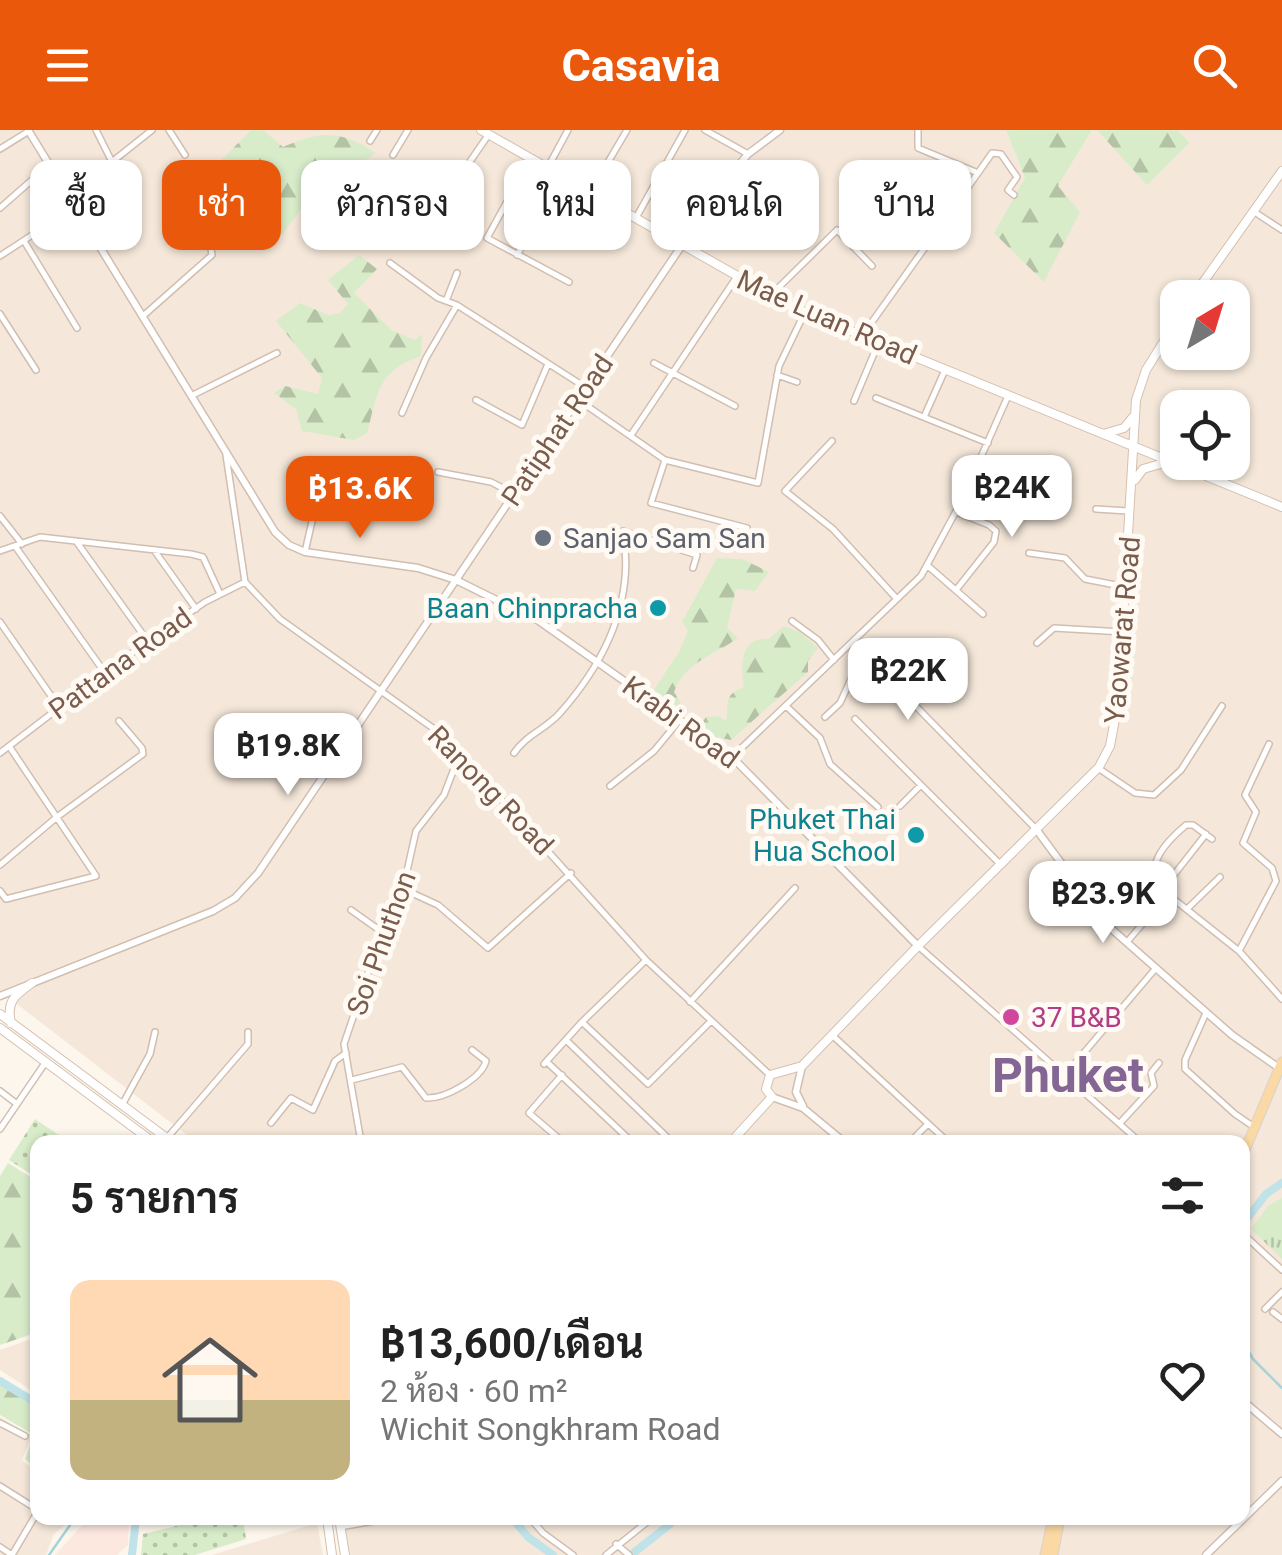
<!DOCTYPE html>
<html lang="th">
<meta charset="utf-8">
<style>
:root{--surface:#fff;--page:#f6f6f6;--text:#222;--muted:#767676;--line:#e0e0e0;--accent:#ea580c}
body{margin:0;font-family:Roboto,Sarabun,sans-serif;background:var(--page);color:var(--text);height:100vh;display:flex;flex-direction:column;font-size:38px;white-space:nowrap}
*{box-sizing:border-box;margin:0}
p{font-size:32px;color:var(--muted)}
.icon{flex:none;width:55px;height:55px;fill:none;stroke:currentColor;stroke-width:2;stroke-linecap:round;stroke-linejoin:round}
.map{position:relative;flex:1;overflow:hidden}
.drawer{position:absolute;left:30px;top:1005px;width:1220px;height:390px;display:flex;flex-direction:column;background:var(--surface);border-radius:20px;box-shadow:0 2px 8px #0004}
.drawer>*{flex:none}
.banner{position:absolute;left:30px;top:30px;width:1222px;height:90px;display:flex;gap:20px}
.needle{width:65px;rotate:38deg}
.buttons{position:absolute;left:1160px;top:150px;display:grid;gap:20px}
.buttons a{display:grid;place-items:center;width:90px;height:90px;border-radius:20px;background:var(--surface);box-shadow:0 2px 8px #0004;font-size:50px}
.price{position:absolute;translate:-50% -85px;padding:0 22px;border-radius:20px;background:#fff;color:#222;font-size:32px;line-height:65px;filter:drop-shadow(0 2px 5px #0008)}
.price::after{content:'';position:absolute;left:50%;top:60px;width:30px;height:22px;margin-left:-15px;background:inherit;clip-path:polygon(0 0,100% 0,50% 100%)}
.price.on{background:var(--accent);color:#fff}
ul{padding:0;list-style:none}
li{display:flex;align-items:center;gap:30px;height:250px;padding:0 40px}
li+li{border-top:2px solid var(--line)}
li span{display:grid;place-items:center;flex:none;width:280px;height:200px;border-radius:20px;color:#555}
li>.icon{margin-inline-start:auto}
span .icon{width:120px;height:120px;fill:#fffc;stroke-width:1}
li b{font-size:42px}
h2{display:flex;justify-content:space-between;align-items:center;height:120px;padding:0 40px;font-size:42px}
.chip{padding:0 35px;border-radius:20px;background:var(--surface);box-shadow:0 2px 8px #0004;font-size:35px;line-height:90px}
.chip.on{background:var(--accent);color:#fff}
header{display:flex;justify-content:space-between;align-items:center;height:130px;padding:0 40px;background:var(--accent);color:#fff;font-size:45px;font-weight:700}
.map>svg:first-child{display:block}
</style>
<header><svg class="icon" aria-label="menu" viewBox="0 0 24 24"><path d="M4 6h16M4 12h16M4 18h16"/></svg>Casavia<svg class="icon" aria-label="search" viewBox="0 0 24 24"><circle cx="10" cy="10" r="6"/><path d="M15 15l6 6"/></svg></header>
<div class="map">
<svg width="1282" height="1425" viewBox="0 0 1282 1425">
<defs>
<pattern id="grass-dots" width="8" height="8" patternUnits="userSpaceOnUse" patternTransform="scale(2.5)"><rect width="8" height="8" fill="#d8ecc9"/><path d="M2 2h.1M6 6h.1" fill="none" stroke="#b4c2a5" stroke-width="1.8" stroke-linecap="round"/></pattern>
<pattern id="forest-firs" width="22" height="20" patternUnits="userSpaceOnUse" patternTransform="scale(2.5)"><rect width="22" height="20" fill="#d8ecc9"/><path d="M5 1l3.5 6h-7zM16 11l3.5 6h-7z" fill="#b4c2a5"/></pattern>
<pattern id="park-tufts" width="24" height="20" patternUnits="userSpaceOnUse" patternTransform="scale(2.5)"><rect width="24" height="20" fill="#d8ecc9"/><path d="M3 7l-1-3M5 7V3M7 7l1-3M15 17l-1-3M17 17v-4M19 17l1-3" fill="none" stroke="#b4c2a5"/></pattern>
</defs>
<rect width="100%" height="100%" fill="#fdf6ec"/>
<path fill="#f5e8da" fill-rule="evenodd" d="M0,0H1006L1025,48L1058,56L1092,0H1097L1147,54L1188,13L1178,0H1282V1425H345L339,1388H1242V1012H196L0,861ZM1178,168H1232V222H1178ZM1178,278H1232V332H1178Z
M37,1207H38L37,1264L0,1240V1220Z
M0,1287L32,1306L22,1330L37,1342L38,1388H65L67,1393L54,1404L46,1425H0Z
M317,1393L323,1425H212Z"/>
<path fill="#fde8e0" d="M924,814L1148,1012H1133L919,819Z
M89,1388H129L128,1415L117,1425H55Z"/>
<path fill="url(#grass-dots)" d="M35,989L69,1012H38L37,1048L9,1030Z
M209,1388H243L246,1409L195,1425H141L143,1404Z"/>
<path fill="url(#forest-firs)" d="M251,0H263L283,17C322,0 340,0 376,23C364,33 353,34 340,42C312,59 290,96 269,121L197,55Z
M1006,0H1092L1058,56L1080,82L1044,152L994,103L1025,48Z
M1097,0H1178L1189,13L1147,55Z
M359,125L377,139L354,163L391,200L415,210L422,204L421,226C377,241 378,263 367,303L354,310L302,301L296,279L274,263L285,256L318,264L322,248L276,191L300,173L328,185L340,183L348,174L328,150Z
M717,428L742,429L769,442L755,461L736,459L727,498L738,508C714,525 686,531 674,562L682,575L677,579L653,561L679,522L688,501L682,492Z
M784,496L800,502L818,518L808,531V542L731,610L716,607L700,596L706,587L718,586L726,591C730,574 721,566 744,557C740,535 741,506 769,509Z
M8,1033L37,1051L38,1202L0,1215V1046Z
M0,1255L37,1278V1339L25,1329L34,1305L0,1285Z"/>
<path fill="url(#park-tufts)" d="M1282,1068V1129L1251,1099L1268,1076Z"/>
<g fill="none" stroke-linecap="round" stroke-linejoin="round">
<path stroke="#a5d3da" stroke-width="2.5" d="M1242,1210L1253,1229L1282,1258
M49,1425L75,1388"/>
<path stroke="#bfe3e8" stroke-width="8" d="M1242,1095L1266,1064L1282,1053
M0,1251L38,1274
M512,1388L528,1407L553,1425
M132,1425L136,1388
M631,1425L670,1394L674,1388"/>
<defs>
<path id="minor" d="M96,0L112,32
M169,0L185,25
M705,0L748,24
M370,11L377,0
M0,19L29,1
M393,25L408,0
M530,30L487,108L569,152
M548,37L568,0
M978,43L992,23L1001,24L1017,47L1008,60L1014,65
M451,59L489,4
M757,60L767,68L762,77L753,82L740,73L739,61Z
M591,61L627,0
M66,62L98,43L152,0
M0,78L49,35
M1253,81L1282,100
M637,86L685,0
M24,111L77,198
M517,125L563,46
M0,126L75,77
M390,133L438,168L457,175L585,257
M772,164L837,100L872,136
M446,171L457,143
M0,184L36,240
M143,186L212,125L211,119L198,105
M862,206L978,43L918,18V0
M654,233L735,276
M777,245L797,252
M191,266L277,223
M876,268L988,313
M577,269L665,330L758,353L779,236L805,182
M476,270L522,295L548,234
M854,271L878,214
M402,283L426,228L457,175
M924,287L945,240
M631,305L736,148
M832,311L785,361L833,399L897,469
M226,325L245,452L280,489L444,606L646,830L770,945
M665,330L651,373L747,398
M438,342L491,352L514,364
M1096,379L1128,381
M0,386L22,414
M76,411L149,513
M15,416L105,543
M154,420L196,479
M0,421L40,407L191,424L203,427L220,464
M305,422L323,343
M1029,423L1065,428L1085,449L1126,457
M928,436L983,484
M956,460L994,412L996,401L989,395L956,382
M792,491L818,510L834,530
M0,492L58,576
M854,513L1036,699
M1037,513L1054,498L1123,502
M786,576L820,608L830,634L878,677
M825,587L840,573L863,523
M855,589L1000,734
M0,623L119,532L205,472L245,452
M514,623C526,605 546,599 560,583C606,531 635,470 623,401L697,425L693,438
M732,627L921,446L961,372L1008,266
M1098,638L1135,663L1154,665L1181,640L1222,576
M610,656L654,621L678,592
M900,676L921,655
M1212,709L1193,695H1186C1167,711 1143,735 1161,759L1239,821L1282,869
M0,735L57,687L143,624L142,618L119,591
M403,759L438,775L488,818L571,743
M1162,760L1206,704
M0,761L6,769L96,746L9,616
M1187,779L1220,747
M351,780L382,802
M1127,812L1167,765
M918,816L1140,1012
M1239,821L1276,751L1272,738L1243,713L1256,682L1245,665L1269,614
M646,830L582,892L648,954L711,891
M690,872L795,758
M1206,883L1185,930V939L1235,984L1254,997
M832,905L948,1012
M566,910L672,1012
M547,932L632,1012
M544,934L582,892
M562,945L529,983L563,1012
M1065,945L1156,838
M352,950L402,937L426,968C445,969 481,949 486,931L472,920
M0,961L17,974
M122,975L150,924L155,902
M271,993L291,968L313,980L335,931L346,923
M1120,993L1154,956L1151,943L1159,933
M0,999L45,933
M167,1008L248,914V902
M361,1012L344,914L382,802L403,759L416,701L444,665L460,623
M910,1012L927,995
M1242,1103L1282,1140
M1265,1179L1282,1162
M1273,1182L1282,1189
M0,1293L25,1306
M0,1356L38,1380
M530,1388L543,1403L573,1425
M340,1397L391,1388
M616,1414L629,1425
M0,1417L12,1425
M12,1425L38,1381
M606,1425L652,1388"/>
<path id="tertiary" d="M28,0L275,402L289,415L305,422L418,438L456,450L539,491L732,627L918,816
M1036,699L1107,795L1232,905L1279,938
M0,866L213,781L235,768L258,743L724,53L748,24L780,0
M802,936L796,962L803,976
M772,967L803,978L844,1012
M1242,1270L1282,1304
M1206,1425L1282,1351"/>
<path id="secondary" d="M481,0L790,176L1282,377
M1192,168L1282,41
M1103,304L1124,298L1133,287
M1135,350L1143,339L1164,333
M0,884L172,1012
M11,893C6,871 15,865 32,853
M0,898L153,1012
M731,1012L772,967L766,959L770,945L802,936L918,816L1099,637L1110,616L1118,573L1136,270L1146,240L1178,189
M327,1388L332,1425
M339,1388L345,1425"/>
<path id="primary" d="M1242,1027L1282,932
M1045,1425L1053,1388
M1053,1425L1060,1388"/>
</defs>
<use href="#minor" stroke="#d1beb0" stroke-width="8"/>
<use href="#tertiary" stroke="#d1beb0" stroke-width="9"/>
<use href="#secondary" stroke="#d6c0b0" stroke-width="10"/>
<use href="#primary" stroke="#dad1cd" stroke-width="11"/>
<use href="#minor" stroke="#fff" stroke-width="5"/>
<use href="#tertiary" stroke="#fff" stroke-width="6"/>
<use href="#secondary" stroke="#fff" stroke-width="8"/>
<use href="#primary" stroke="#fbd9a5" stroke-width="9"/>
</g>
<circle fill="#6b7280" stroke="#fffaf3" stroke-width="4" cx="543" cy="408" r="10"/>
<g fill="#0f9aa8" stroke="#fffaf3" stroke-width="4">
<circle cx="658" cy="478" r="10"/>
<circle cx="916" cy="705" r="10"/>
</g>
<circle fill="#d1479c" stroke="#fffaf3" stroke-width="4" cx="1011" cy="887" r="10"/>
<g text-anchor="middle" stroke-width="10" stroke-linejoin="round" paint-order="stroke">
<g font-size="28" fill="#7a5c4d" stroke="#fffaf3">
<text transform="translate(827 187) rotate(24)" y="10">Mae Luan Road</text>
<text transform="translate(557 300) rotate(-56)" y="10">Patiphat Road</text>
<text transform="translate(1122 500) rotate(-85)" y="10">Yaowarat Road</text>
<text transform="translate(120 533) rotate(-36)" y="10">Pattana Road</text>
<text transform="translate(681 592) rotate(36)" y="10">Krabi Road</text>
<text transform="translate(491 660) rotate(46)" y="10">Ranong Road</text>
<text transform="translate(381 813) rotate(-70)" y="10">Soi Phuthon</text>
</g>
<g font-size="28" fill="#5b616d" stroke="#fffaf3" text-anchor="start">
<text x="563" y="418">Sanjao Sam San</text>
</g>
<g font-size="28" fill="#0d838f" stroke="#fffaf3" text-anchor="end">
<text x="638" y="488">Baan Chinpracha</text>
<text x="896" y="699">Phuket Thai<tspan x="896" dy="32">Hua School</tspan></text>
</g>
<g font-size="28" fill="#b23c85" stroke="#fffaf3" text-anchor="start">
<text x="1031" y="897">37 B&amp;B</text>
</g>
<g font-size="48" font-weight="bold" fill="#846695" stroke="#fffaf3">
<text x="1068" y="962">Phuket</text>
</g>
</g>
</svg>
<div class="buttons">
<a><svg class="needle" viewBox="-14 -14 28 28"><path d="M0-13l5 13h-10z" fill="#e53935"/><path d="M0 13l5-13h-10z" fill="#767676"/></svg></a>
<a><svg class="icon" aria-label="locate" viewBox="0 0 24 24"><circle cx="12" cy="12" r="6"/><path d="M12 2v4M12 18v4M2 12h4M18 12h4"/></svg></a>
</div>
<b class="price" style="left:1012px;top:410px">฿24K</b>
<b class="price on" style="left:360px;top:411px">฿13.6K</b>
<b class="price" style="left:908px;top:593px">฿22K</b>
<b class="price" style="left:288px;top:668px">฿19.8K</b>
<b class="price" style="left:1103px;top:816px">฿23.9K</b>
<div class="banner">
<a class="chip">ซื้อ</a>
<a class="chip on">เช่า</a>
<a class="chip">ตัวกรอง</a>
<a class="chip">ใหม่</a>
<a class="chip">คอนโด</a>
<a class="chip">บ้าน</a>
</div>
<section class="drawer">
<h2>5 รายการ<svg class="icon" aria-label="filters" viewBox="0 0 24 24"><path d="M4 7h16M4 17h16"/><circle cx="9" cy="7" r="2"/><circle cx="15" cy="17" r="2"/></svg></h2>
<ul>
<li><span style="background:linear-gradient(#ffd9b3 60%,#c2b280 0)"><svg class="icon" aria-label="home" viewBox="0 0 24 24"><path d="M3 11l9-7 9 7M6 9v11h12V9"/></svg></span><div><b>฿13,600/เดือน</b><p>2 ห้อง · 60 m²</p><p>Wichit Songkhram Road</p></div><svg class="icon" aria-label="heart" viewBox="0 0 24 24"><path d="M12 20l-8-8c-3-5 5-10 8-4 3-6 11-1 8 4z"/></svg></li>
</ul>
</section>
</div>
